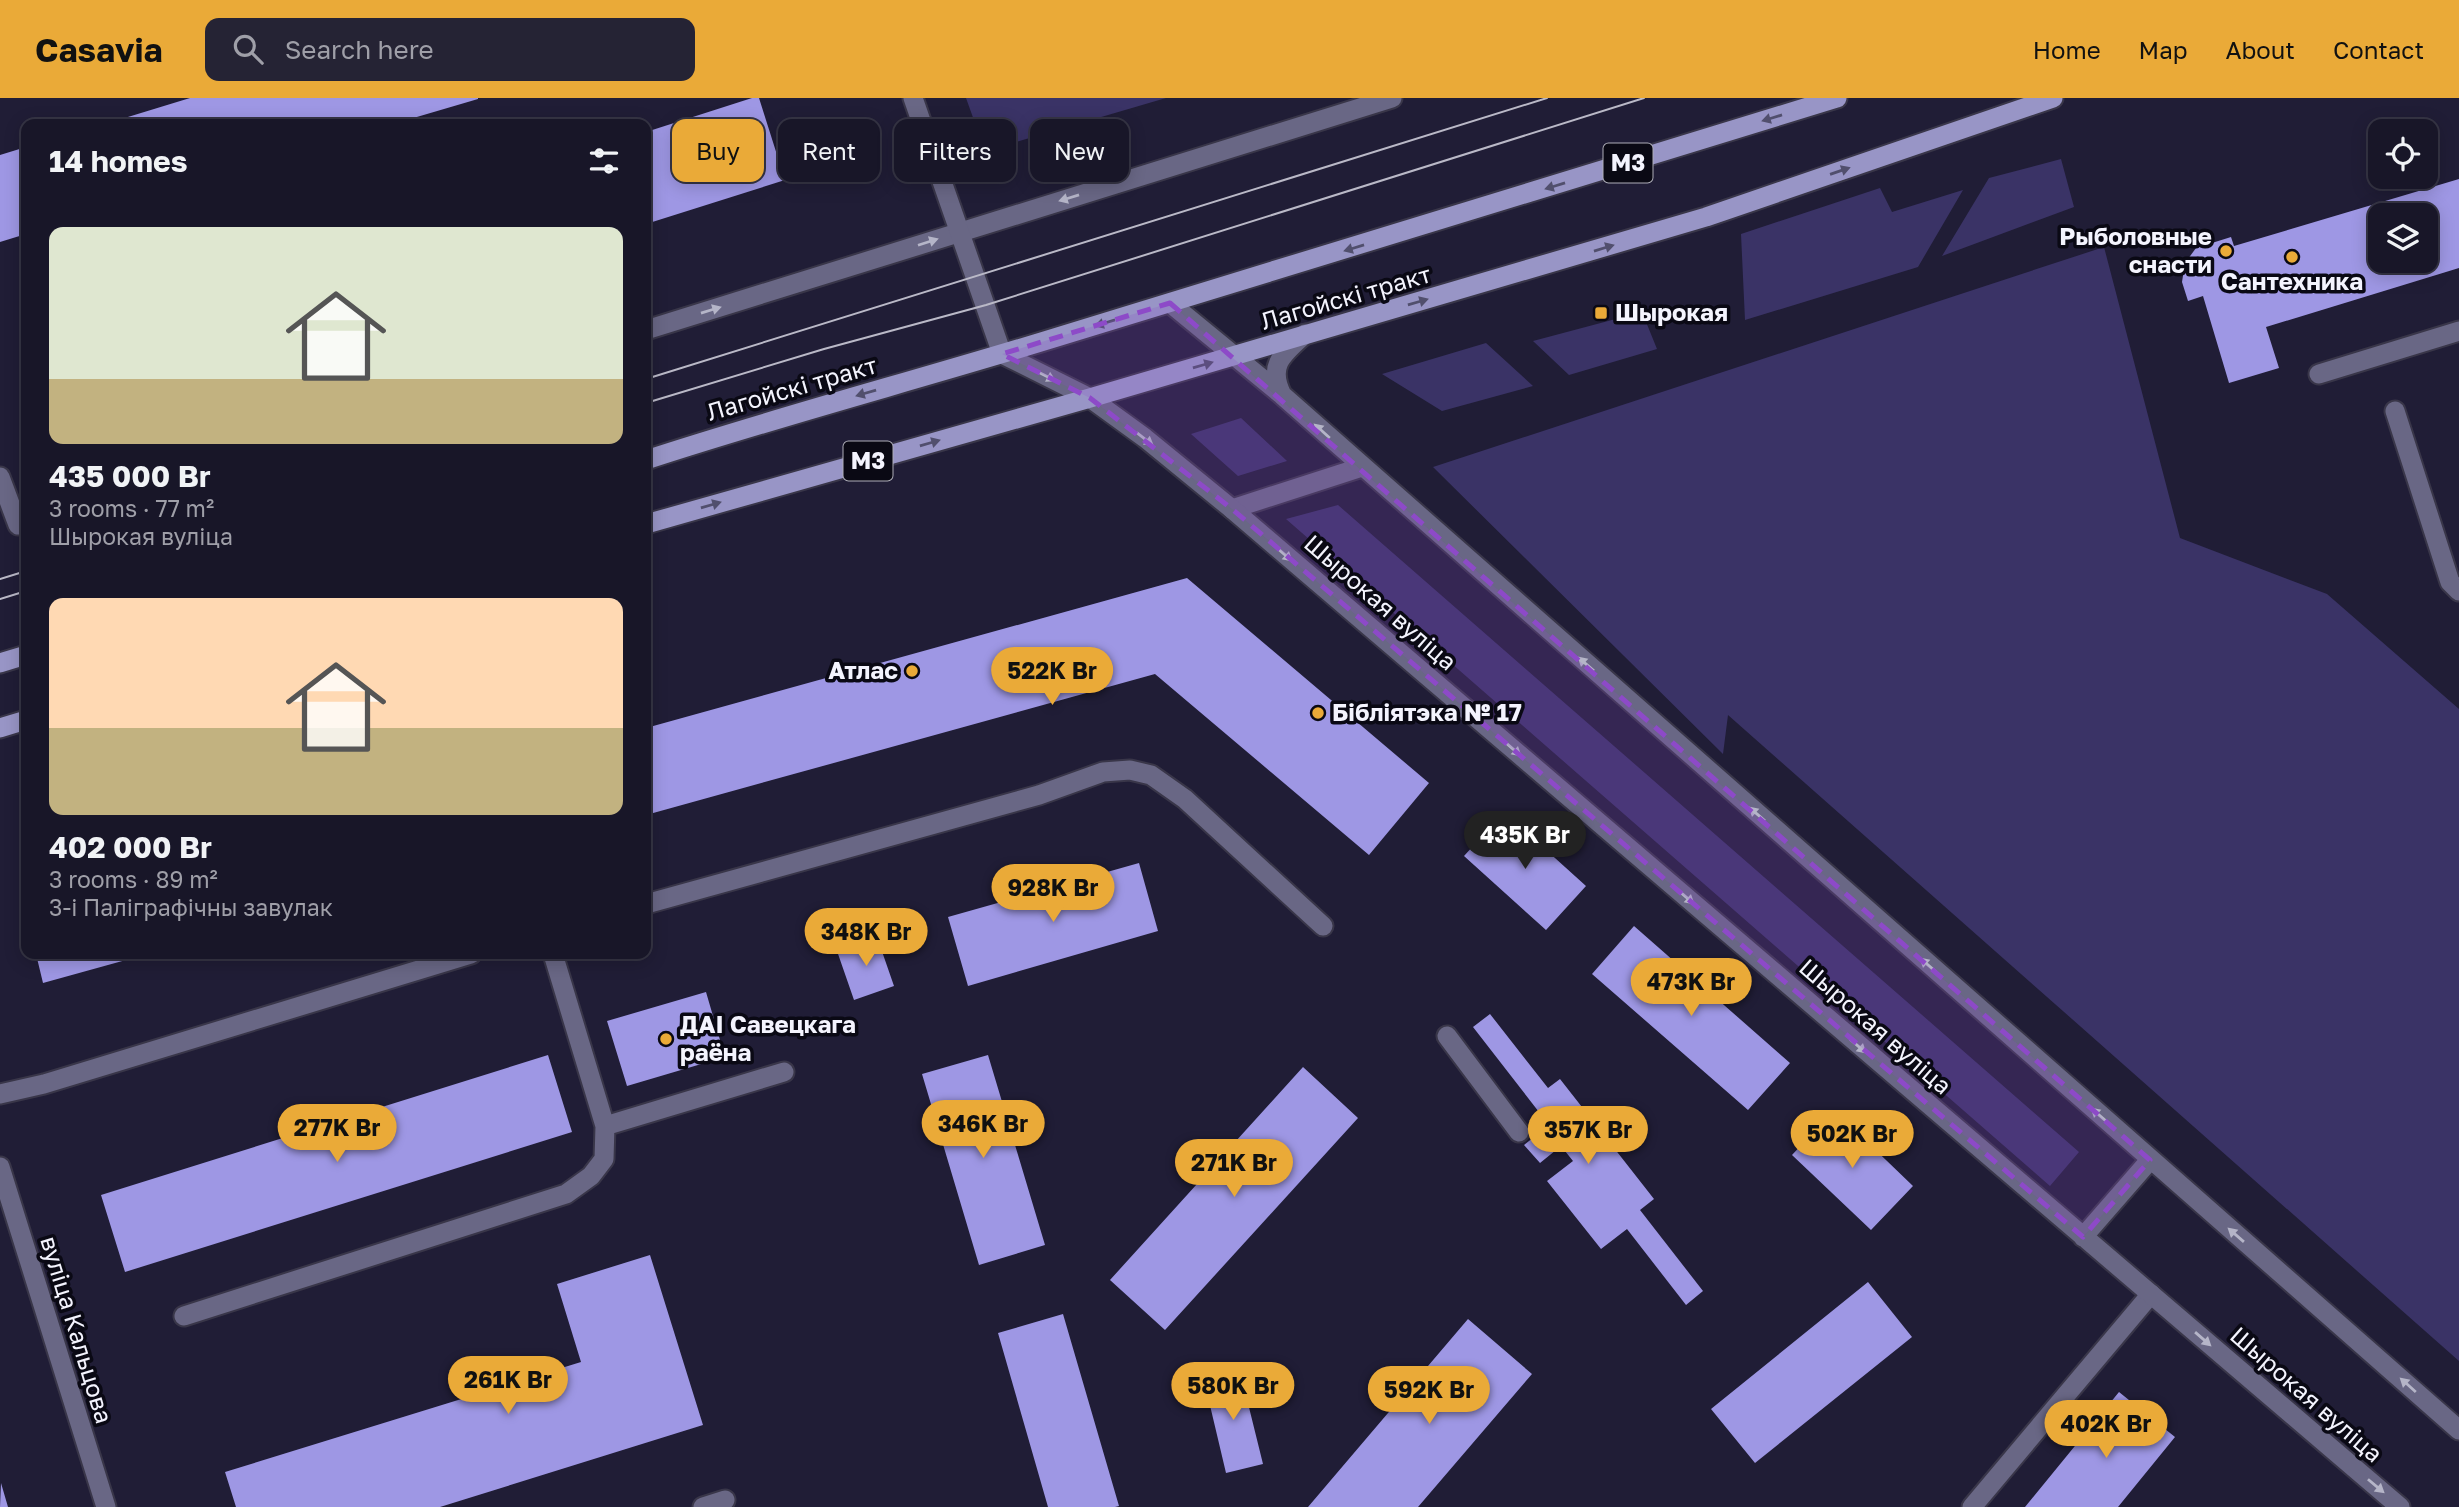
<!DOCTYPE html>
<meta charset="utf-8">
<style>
:root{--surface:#181628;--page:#252334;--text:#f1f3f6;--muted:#9f9fa8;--line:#363545;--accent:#eaaa38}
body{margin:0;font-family:"Golos Text",sans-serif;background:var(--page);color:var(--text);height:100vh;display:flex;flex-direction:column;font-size:26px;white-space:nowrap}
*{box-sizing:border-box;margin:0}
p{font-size:23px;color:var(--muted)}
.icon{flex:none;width:38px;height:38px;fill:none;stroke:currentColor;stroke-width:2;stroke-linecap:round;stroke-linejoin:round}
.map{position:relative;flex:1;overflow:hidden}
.panel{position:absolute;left:21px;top:21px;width:630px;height:840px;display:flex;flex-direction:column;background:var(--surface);border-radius:14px;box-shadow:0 4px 18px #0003,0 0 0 2px var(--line)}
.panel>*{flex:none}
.hud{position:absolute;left:672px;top:21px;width:665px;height:63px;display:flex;gap:14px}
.buttons{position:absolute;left:2368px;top:21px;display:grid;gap:14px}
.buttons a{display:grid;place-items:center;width:70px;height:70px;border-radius:14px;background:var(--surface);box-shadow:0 4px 18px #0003,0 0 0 2px var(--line);font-size:35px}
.price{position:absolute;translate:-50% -60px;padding:0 16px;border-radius:24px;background:var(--accent);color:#111;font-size:23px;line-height:46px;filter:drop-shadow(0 2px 4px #0008)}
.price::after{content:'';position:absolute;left:50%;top:42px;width:21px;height:16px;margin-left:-10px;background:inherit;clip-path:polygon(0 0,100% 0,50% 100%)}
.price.selected{background:#222;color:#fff}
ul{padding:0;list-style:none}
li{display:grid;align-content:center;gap:14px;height:371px;padding:0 28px}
li span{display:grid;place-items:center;height:217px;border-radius:14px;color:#555}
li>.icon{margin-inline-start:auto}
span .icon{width:126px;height:126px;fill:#fffc;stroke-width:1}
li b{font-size:30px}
h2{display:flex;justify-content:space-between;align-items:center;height:84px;padding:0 28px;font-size:30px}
.pill{padding:0 24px;border-radius:14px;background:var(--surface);box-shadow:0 4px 18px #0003,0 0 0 2px var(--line);font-size:24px;line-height:63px}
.pill.selected{background:var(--accent);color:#111}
header{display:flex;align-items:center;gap:42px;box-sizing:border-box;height:98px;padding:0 35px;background:var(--accent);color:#111}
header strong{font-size:33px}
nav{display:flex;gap:38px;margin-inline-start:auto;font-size:24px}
.search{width:490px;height:63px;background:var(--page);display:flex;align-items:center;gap:18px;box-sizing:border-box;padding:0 24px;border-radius:14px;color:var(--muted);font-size:26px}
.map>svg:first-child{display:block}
</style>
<header>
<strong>Casavia</strong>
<div class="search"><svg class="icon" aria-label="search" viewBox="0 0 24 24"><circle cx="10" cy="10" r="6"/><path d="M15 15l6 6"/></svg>Search here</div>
<nav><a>Home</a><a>Map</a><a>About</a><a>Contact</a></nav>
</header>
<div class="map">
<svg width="2459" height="1409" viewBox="0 0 2459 1409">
<rect width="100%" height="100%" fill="#201d36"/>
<path fill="#3a3366" d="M966,0H1166L985,53Z
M2061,61L2074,109L1942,158L1989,80Z
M1880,90L1892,114L1963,92L1918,169L1745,222L1741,136Z
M2104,149L2180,440L2327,496L2459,611V1263L1728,617L1723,656L1433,369Z
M1642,214L1657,251L1569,277L1533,243Z
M1486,245L1533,288L1442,313L1382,276Z
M1241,320L1287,363L1238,378L1191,336Z
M1338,407L2079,1054L2050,1088L1286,421Z"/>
<path fill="#9e97e4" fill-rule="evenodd" d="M190,0H478V1L393,26H105Z
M752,0H759L785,82L646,126V34Z
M26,49V136L0,144V57Z
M2459,81V170L2266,229L2279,270L2229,285L2203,198L2188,203L2182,184L2185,165L2196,150L2231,139L2234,148ZM2380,117H2426V163H2380Z
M1187,480L1429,685L1369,757L1155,576L646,717V630Z
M1504,714L1586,788L1546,832L1464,758Z
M1139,765L1158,833L968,888L948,819Z
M26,802V818L25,819L21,804Z
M1634,828L1790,965L1748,1012L1592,876Z
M877,839L894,888L854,902L837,853Z
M36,856H144V857L43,885Z
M706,894L725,959L627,988L607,923Z
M1490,916L1548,990L1560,981L1654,1101L1640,1112L1703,1193L1686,1207L1627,1131L1601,1151L1547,1083L1573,1063L1561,1048L1540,1065L1524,1047L1549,1027L1473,929Z
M548,957L572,1034L125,1174L101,1097Z
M988,957L1045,1147L979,1167L922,976Z
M1303,969L1358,1020L1165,1232L1110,1182Z
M1834,1012L1913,1088L1871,1132L1792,1057Z
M650,1157L703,1327L440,1409H236L225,1374L581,1264L557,1186Z
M1868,1184L1912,1239L1755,1365L1711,1311Z
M1063,1216L1119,1408L1115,1409H1048L998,1235Z
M1468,1221L1532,1276L1418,1409H1308Z
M1240,1273L1263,1366L1226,1375L1204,1282Z
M2119,1294L2175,1339L2118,1409H2025Z
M1,1385L8,1409H0Z"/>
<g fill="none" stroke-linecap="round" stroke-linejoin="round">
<defs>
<path id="service" d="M646,232L1392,0
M2319,276L2459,233
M2395,313L2450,484L2459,493
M0,379L18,427
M1232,411L1362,369
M646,806L1039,697L1103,674L1130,672L1151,677L1185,701L1323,828
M1447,938L1519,1034
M0,996L44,986L471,856
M605,1028L784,974
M184,1218L566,1096L591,1078L604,1061L605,1028L553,856
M703,1409L725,1402"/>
<path id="minor" d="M1972,1409L2151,1196"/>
<path id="tertiary" d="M0,1069L106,1409"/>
<path id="secondary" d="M913,0L1002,256L1090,300L1145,340L1232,411L2400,1409
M1170,205L1282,297L2459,1332
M1282,297C1267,267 1283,256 1305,236
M2083,1139L2150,1062"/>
<path id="primary" d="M646,362C777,319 910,284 1041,244C1307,164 1572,82 1837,0
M646,426L1090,300L1706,119L2053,0
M0,565L26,557
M0,630L26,622"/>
</defs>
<use href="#service" stroke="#393649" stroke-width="23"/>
<use href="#minor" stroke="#393649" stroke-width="23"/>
<use href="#tertiary" stroke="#393649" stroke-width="23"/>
<use href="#secondary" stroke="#393649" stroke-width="23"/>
<use href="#primary" stroke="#393649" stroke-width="23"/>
<use href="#service" stroke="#696785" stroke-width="19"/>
<use href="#minor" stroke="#696785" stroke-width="19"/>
<use href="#tertiary" stroke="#696785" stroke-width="19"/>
<use href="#secondary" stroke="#696785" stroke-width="19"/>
<use href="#primary" stroke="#9895c6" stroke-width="19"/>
<path stroke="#bab9c7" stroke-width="2" d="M646,281L1547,0
M646,305L824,251L986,207L1644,0
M0,481L26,473
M0,501L26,493"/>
</g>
<defs><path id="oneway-solid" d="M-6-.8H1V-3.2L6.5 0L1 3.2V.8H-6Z" transform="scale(1.75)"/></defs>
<g fill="#514f6d">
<use href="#oneway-solid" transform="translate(1772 20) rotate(163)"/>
<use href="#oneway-solid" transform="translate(1840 73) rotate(-19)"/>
<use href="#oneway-solid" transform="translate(1555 88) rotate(163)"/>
<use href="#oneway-solid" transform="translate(1354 150) rotate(163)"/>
<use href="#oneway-solid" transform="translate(1604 150) rotate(-17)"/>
<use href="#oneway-solid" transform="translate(1418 204) rotate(-16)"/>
<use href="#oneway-solid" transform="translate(1105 225) rotate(163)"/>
<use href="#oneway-solid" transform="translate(1203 267) rotate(-16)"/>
<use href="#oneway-solid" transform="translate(866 295) rotate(164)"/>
<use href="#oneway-solid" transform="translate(930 345) rotate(-16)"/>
<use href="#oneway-solid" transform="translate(711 407) rotate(-16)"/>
</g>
<g fill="#b5b5c8">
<use href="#oneway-solid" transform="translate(1069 100) rotate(163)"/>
<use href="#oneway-solid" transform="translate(928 144) rotate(-18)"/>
<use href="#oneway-solid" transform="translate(711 212) rotate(-17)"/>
<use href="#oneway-solid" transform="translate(1046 278) rotate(27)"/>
<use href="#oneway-solid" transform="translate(1322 333) rotate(-138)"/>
<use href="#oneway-solid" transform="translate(1145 341) rotate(38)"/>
<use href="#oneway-solid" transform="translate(1284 456) rotate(41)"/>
<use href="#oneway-solid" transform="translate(1586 566) rotate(-139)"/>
<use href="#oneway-solid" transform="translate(1513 651) rotate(41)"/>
<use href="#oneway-solid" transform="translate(1757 716) rotate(-139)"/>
<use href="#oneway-solid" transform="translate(1686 799) rotate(41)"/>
<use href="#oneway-solid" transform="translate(1928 867) rotate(-139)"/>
<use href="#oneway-solid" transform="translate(1858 948) rotate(41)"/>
<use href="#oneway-solid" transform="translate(2099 1017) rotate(-139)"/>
<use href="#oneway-solid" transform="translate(2236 1137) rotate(-139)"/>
<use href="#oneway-solid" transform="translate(2203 1241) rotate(41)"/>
<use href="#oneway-solid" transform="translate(2408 1287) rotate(-138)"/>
<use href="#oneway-solid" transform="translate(2376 1388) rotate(40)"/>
</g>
<path fill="#8d4ac8" fill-opacity="0.2" stroke="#8d4ac8" stroke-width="5" stroke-dasharray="14 9" stroke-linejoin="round" d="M1170,205L2150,1062L2083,1139L1232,411L1090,300L1002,256Z"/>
<g fill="#eaaa38" stroke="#0a0914" stroke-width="2.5">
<circle cx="2226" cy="153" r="7"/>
<circle cx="2292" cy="159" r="7"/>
<rect x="1594" y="208" width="14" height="14" rx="3.5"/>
<circle cx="912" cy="573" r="7"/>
<circle cx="1318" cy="615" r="7"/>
<circle cx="666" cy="941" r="7"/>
</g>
<g text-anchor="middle" stroke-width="7" stroke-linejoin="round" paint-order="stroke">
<g fill="#0a0914" stroke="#aeaeb8" stroke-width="2">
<rect x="1603.5" y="45.5" width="49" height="39" rx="5"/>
<rect x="843.5" y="343.5" width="49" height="39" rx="5"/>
</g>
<g font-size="23" font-weight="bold" fill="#f4f4fe">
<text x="1628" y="73">М3</text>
<text x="868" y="371">М3</text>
</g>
<g font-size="24" font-weight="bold" fill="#f4f4fe" stroke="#0a0914" text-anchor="start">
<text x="2212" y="147" text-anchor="end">Рыболовные<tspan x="2212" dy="28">снасти</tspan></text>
<text x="2292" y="192" text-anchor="middle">Сантехника</text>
<text x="1615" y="223">Шырокая</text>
<text x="898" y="581" text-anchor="end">Атлас</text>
<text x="1332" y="623">Бібліятэка № 17</text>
<text x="680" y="935">ДАІ Савецкага<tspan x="680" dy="28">раёна</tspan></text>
</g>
<g font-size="24" fill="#f4f4fe" stroke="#0a0914">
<text transform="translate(1346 200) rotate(-16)" y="8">Лагойскі тракт</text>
<text transform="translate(792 291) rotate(-16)" y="8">Лагойскі тракт</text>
<text transform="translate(1380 505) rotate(41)" y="8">Шырокая вуліца</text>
<text transform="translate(1875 929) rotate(41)" y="8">Шырокая вуліца</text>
<text transform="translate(76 1232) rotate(73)" y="8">вуліца Кальцова</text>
<text transform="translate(2306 1297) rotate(41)" y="8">Шырокая вуліца</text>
</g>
</g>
</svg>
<div class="buttons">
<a><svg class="icon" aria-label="locate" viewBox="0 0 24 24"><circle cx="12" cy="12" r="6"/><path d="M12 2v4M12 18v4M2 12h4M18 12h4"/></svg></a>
<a><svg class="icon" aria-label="layers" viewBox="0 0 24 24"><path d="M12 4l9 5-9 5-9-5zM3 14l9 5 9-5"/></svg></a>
</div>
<b class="price" style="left:1052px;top:609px">522K Br</b>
<b class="price selected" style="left:1525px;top:773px">435K Br</b>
<b class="price" style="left:1053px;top:826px">928K Br</b>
<b class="price" style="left:866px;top:870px">348K Br</b>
<b class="price" style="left:1691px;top:920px">473K Br</b>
<b class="price" style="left:983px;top:1062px">346K Br</b>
<b class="price" style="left:337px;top:1066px">277K Br</b>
<b class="price" style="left:1588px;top:1068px">357K Br</b>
<b class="price" style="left:1852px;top:1072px">502K Br</b>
<b class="price" style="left:1234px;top:1101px">271K Br</b>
<b class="price" style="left:508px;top:1318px">261K Br</b>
<b class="price" style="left:1233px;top:1324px">580K Br</b>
<b class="price" style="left:1429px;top:1328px">592K Br</b>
<b class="price" style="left:2106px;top:1362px">402K Br</b>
<div class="hud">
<a class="pill selected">Buy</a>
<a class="pill">Rent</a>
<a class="pill">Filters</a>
<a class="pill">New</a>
</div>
<section class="panel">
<h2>14 homes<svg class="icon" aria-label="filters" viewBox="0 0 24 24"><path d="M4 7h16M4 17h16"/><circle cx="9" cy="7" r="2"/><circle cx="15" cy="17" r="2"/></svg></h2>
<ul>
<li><span style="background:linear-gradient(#dfe7d0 70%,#c2b280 0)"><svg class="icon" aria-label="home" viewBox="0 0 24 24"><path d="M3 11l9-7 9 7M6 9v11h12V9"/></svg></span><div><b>435 000 Br</b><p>3 rooms · 77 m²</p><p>Шырокая вуліца</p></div></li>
<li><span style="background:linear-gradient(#ffd9b3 60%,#c2b280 0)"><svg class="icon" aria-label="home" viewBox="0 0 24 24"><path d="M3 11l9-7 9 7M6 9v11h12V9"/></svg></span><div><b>402 000 Br</b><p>3 rooms · 89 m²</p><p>3-і Паліграфічны завулак</p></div></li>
</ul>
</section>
</div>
